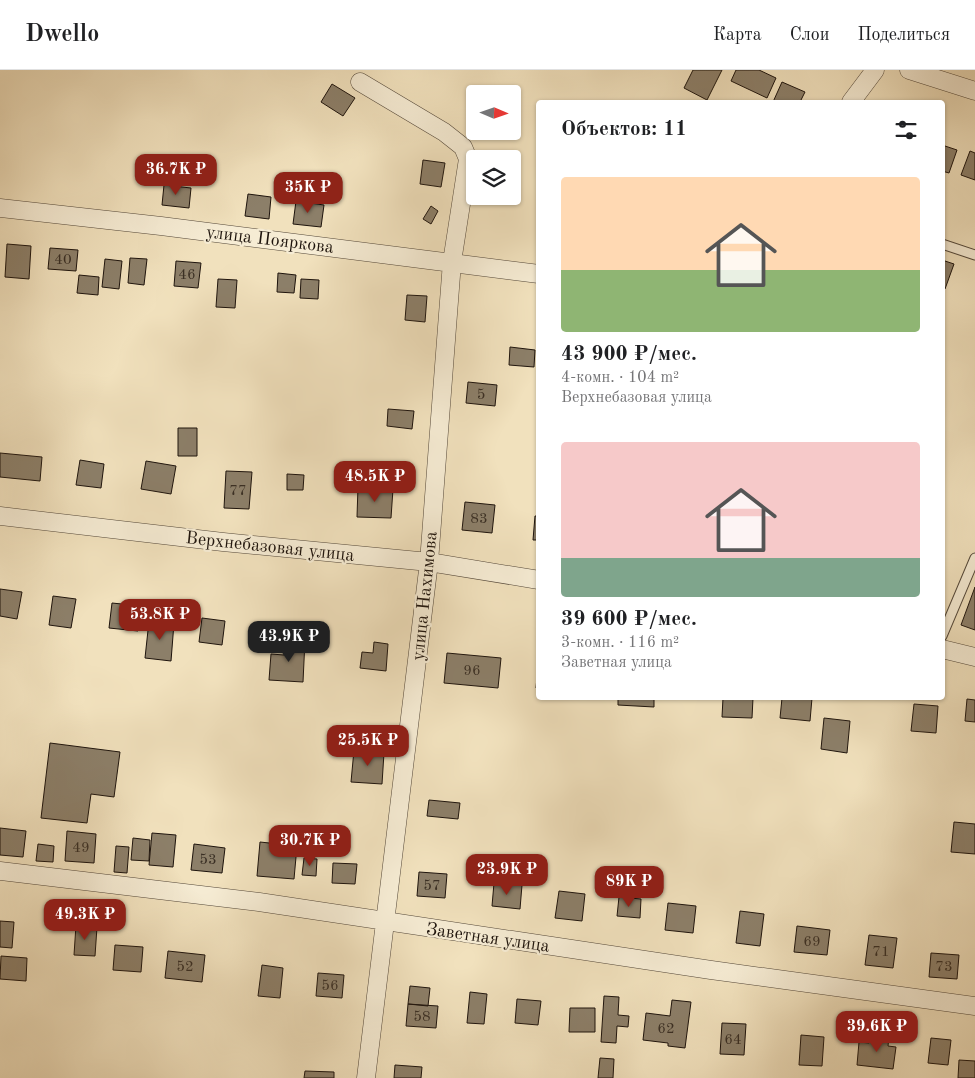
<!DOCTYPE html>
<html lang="ru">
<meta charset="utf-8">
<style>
:root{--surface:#fff;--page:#f6f6f6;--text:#202124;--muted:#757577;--line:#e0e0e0;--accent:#8f2418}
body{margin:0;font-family:"Old Standard TT",serif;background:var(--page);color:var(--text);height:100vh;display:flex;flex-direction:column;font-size:19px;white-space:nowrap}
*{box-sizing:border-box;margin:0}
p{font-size:16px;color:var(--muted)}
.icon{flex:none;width:28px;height:28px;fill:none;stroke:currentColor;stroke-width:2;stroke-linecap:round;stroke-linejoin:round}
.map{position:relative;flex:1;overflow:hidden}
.details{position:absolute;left:536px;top:30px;width:409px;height:600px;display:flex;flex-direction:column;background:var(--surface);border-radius:5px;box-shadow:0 1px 4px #0004}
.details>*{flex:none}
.needle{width:32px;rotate:92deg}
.controls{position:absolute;left:466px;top:15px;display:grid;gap:10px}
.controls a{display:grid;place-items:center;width:55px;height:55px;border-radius:5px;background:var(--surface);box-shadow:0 1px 4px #0004;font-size:25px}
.price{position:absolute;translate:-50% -42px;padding:0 11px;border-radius:10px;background:var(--accent);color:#fff;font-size:16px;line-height:32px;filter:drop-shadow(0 1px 2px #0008)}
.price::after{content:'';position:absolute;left:50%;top:30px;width:15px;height:11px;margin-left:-8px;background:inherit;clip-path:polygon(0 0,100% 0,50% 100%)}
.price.current{background:#222;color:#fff}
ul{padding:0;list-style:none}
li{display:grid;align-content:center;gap:10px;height:265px;padding:0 25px}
li span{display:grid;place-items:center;height:155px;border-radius:5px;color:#555}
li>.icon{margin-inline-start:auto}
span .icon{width:90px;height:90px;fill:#fffc;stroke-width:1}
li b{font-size:21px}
h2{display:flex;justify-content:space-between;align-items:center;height:60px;padding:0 25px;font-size:21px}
header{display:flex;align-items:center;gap:30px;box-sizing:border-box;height:70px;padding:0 25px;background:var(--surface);border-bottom:1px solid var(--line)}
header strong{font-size:24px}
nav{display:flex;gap:28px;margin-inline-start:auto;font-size:18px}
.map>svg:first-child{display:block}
</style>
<header>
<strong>Dwello</strong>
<nav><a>Карта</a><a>Слои</a><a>Поделиться</a></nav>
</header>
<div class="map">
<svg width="975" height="1008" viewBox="0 0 975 1008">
<rect width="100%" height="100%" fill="#f1e1bd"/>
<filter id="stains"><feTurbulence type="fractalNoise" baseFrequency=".004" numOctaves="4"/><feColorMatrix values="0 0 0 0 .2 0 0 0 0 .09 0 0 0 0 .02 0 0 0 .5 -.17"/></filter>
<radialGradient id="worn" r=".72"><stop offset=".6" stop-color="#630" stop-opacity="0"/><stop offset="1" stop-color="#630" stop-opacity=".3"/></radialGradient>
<path fill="#8c7f69" stroke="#1e140d" d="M693,0H722L707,30L684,18Z
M736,0H759L776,8L767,28L731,11Z
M782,12L805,22L800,32H773Z
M332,14L355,28L343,46L321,32Z
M942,75L957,80L949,103L942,101Z
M970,81L975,83V110L961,105Z
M423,90L445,93L441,117L420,114Z
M164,115L191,118L189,138L162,135Z
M248,124L271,127L269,149L245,146Z
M296,131L324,135L321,157L293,154Z
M431,136L438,141L431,154L423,149Z
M7,174L31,176L29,209L5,207Z
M50,178L78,180L76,201L48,199Z
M130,188L147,189L144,215L128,213Z
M105,189L122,191L119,219L102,217Z
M942,190L954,194L945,219L942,218Z
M176,191L201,193L198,218L174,216Z
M278,203L296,205L294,223L277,222Z
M79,205L99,207L98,225L77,223Z
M218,209L237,210L235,238L216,237Z
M301,209L319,210L318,229L300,228Z
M407,225L427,226L425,252L405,250Z
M510,277L535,280L534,297L509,295Z
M468,312L497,315L495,336L466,333Z
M388,339L414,341L412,359L387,356Z
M178,358H197V386H178Z
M0,383L42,387L40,411L0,407Z
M80,390L104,394L101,418L76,415Z
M146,391L176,396L171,424L141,419Z
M226,401L252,402L249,439L224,438Z
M287,404L304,405L303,420H287Z
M358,417L393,419L391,448L357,447Z
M465,432L495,435L492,463L462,460Z
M535,446H539V470H533Z
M975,517V560L961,555Z
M0,519L22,522L17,549L0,546Z
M53,526L76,529L71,558L49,555Z
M112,533L141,536L138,561L109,558Z
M202,548L225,551L222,575L199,572Z
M149,551L174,553L171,591L145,588Z
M285,569L305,570L303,612L269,610L271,584L284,585Z
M374,572L388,574L386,601L360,598L362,582L373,583Z
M447,583L501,588L498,618L444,613Z
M538,596H539V618H536Z
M618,628H654V637L618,635Z
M723,628H753L752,648L722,647Z
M782,628H812L810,651L780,648Z
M967,629L975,630V652L965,651Z
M914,634L938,636L936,663L911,661Z
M824,648L850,651L847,683L821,679Z
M50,673L120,682L114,727L91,724L87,753L41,748Z
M354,680L384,683L382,714L351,712Z
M429,730L460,733L458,749L427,746Z
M954,752L975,754V784L951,782Z
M0,758L26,761L23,787L0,785Z
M67,761L96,764L94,793L65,791Z
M152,763L176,765L173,797L149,795Z
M133,768L150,770L149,791L131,790Z
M260,772L297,776L294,809L257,806Z
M38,774L54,776L53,792L36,791Z
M194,774L225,778L222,803L191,800Z
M116,776L129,777L127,803L114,802Z
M304,788L317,789L316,806L302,805Z
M333,793L357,794L355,814L332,813Z
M419,802L447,804L445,828L417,826Z
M494,813L522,815L520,839L492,836Z
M559,821L585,824L582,851L555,848Z
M619,827L641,829L640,848L617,846Z
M668,833L696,836L693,863L665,860Z
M740,841L764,844L760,876L736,873Z
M0,851L14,852L12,878L0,877Z
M76,855L97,857L95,886L74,885Z
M797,856L830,860L827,885L794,882Z
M869,865L897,868L893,898L865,895Z
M115,875L143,877L141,902L113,900Z
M168,881L205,885L202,912L165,908Z
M931,883L959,885L957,909L929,907Z
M1,886L27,888L26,911L0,909Z
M262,895L283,898L280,928L258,926Z
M318,903L344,905L342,928L316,926Z
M410,916L430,918L428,936L408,934Z
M470,922L487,924L484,954L467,953Z
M604,926L619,927L618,945L629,946L628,957L617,956L616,973L601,972Z
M517,929L541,931L538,955L515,953Z
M672,930L691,932L685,978L668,976V973L643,970L646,943L670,946Z
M408,934L438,936L436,958L406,956Z
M570,938H595V962H569Z
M722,953L746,954L744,985L720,984Z
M870,964L889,966L888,976L896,977L893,999L857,995L859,972L869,973Z
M801,965L824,967L822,996L799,995Z
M931,968L951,970L948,995L928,993Z
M600,988L614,989L613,1008H598Z
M959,990L975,991V1008H958Z
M395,995L422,997L421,1008H394Z
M305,1001L334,1002V1008H304Z"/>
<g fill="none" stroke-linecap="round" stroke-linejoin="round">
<defs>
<path id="service" d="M942,174L975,185
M942,566L975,488"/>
<path id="minor" d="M909,0L975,21
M360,12L444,62L463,77L468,89L452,192L429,492L366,1008
M851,32L875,0
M0,138L161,156L539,204
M0,446L223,472L429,492L539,510
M942,579L975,587
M0,801L259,832L711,900L975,936"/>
</defs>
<use href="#service" stroke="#534739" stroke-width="11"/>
<use href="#minor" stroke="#534739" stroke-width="19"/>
<use href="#service" stroke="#f6ecd4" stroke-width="9"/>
<use href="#minor" stroke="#f6ecd4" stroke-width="18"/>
</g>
<g text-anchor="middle" stroke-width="4.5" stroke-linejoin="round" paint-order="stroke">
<g font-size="15" fill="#3a2f24">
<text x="63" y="194">40</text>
<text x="187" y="209">46</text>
<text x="481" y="329">5</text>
<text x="238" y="425">77</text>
<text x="479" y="453">83</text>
<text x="472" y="605">96</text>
<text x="81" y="782">49</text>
<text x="208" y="794">53</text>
<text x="432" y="820">57</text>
<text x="812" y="876">69</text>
<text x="881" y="886">71</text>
<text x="185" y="901">52</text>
<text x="944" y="901">73</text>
<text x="330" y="920">56</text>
<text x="422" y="951">58</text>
<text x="666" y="963">62</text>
<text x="733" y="974">64</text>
</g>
<g font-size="18" fill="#1e140d" stroke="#f6ecd4">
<text transform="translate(270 169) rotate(7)" y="6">улица Пояркова</text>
<text transform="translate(270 476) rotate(6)" y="6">Верхнебазовая улица</text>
<text transform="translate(424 526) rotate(-84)" y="6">улица Нахимова</text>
<text transform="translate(488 867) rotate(8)" y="6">Заветная улица</text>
</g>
</g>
<rect width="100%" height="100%" filter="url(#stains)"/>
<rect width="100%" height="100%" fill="url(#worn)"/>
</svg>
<div class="controls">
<a><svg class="needle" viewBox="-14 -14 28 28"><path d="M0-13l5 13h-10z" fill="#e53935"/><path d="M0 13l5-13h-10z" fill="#757577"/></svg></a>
<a><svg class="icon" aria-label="layers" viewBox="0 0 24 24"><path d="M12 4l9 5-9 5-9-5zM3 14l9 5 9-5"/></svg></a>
</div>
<b class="price" style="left:176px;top:126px">36.7K ₽</b>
<b class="price" style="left:308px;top:144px">35K ₽</b>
<b class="price" style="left:375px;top:433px">48.5K ₽</b>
<b class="price" style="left:160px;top:571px">53.8K ₽</b>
<b class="price current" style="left:289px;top:593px">43.9K ₽</b>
<b class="price" style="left:368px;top:697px">25.5K ₽</b>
<b class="price" style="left:310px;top:797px">30.7K ₽</b>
<b class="price" style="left:507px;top:826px">23.9K ₽</b>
<b class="price" style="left:629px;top:838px">89K ₽</b>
<b class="price" style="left:85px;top:871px">49.3K ₽</b>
<b class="price" style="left:877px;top:983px">39.6K ₽</b>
<section class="details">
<h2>Объектов: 11<svg class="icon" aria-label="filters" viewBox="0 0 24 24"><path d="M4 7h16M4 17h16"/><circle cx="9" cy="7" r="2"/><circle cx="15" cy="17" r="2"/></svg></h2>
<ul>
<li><span style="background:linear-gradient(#ffd9b3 60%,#8fb573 0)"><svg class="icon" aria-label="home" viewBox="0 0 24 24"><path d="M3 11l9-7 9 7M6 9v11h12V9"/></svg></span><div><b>43 900 ₽/мес.</b><p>4-комн. · 104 m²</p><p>Верхнебазовая улица</p></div></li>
<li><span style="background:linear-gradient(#f6c9c9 75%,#7fa58c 0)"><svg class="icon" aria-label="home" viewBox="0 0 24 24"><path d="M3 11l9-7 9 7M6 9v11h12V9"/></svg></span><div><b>39 600 ₽/мес.</b><p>3-комн. · 116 m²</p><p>Заветная улица</p></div></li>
</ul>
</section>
</div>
